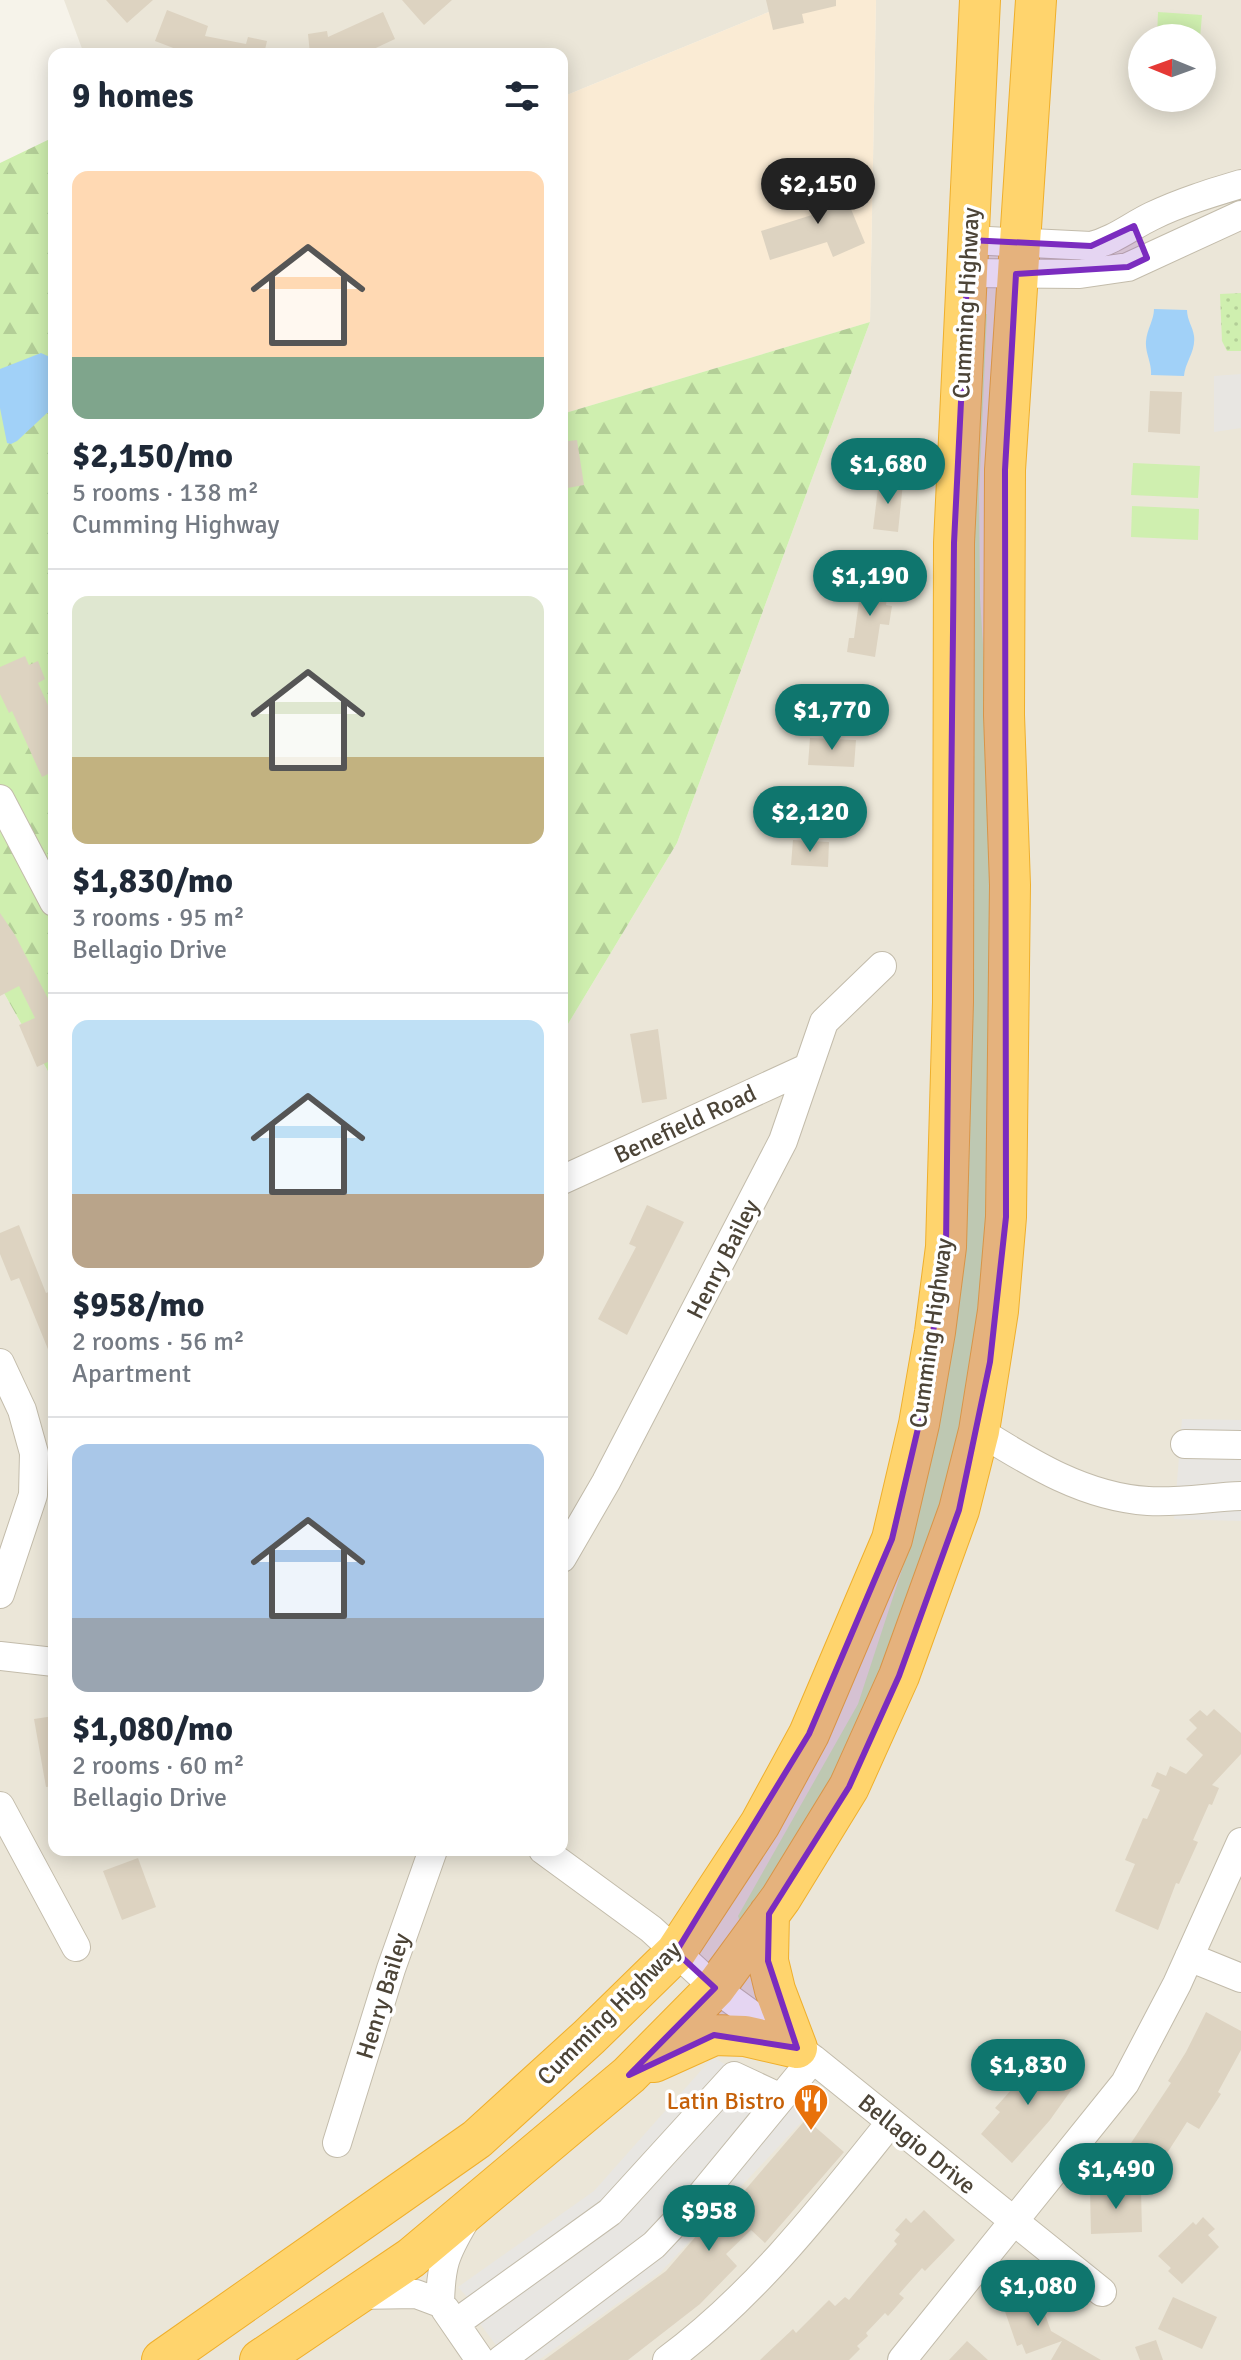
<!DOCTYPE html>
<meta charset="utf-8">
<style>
:root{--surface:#fff;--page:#f2f2f3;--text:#1f2937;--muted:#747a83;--line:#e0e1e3;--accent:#0f766e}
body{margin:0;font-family:Signika,sans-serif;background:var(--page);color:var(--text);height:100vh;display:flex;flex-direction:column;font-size:30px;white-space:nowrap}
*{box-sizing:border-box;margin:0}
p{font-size:26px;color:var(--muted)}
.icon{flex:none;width:44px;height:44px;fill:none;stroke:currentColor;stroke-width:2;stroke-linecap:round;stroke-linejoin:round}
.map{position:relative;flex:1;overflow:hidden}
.details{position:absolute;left:48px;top:48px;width:520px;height:1808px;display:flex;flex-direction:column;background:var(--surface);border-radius:16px;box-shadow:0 4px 20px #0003}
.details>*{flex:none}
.needle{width:52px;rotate:271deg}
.tools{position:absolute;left:1128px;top:24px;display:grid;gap:16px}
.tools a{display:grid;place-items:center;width:88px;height:88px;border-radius:50%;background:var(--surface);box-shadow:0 4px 20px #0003;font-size:40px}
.price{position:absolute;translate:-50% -68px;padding:0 18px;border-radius:28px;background:var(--accent);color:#fff;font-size:26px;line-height:52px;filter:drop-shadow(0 2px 4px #0008)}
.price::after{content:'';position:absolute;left:50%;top:48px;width:24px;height:18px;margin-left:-12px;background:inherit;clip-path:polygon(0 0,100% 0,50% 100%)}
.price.current{background:#222;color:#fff}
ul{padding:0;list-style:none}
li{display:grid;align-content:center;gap:16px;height:424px;padding:0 24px}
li+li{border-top:2px solid var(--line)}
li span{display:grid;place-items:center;height:248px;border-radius:16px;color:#555}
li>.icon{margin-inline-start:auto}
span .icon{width:144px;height:144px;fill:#fffc;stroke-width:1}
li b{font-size:34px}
h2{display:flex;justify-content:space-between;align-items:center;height:96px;padding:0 24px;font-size:34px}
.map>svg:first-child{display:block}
</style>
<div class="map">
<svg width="1241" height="2360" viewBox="0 0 1241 2360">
<defs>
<pattern id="forest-firs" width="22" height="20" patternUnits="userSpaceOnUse" patternTransform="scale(2)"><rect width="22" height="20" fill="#cfefaf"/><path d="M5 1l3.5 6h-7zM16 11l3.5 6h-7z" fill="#b3ce97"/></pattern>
<pattern id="park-dots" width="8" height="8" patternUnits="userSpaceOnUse" patternTransform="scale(2)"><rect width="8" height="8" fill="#cfefaf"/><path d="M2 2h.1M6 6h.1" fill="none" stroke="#b3ce97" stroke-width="1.8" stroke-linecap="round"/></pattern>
</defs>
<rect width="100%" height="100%" fill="#f6f3ea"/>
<path fill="#ebe6d8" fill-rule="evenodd" d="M64,0H798L562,97V54H84Z
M876,0H1241V2360H0V986L54,1082V1850H562V1034L677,843L870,322ZM1142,38H1202V98H1142Z"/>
<path fill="#faebd4" d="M798,0H876L870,322L562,414V97Z"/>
<path fill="#cfefaf" d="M1158,12L1202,15L1200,38H1157Z
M987,314L979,494L980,598L998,879L987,1303L938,1538L841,1768L745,1919H739L738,1916L858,1704L913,1536L976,315Z
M1133,463L1200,466L1198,498L1131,495Z
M1132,506L1199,509L1198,540L1131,537Z"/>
<path fill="url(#forest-firs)" d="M54,137V1082L0,986V163Z
M870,322L677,843L562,1034V414Z"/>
<path fill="url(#park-dots)" d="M1241,293V351H1227L1222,341L1220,294Z"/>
<path fill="#e8e6e2" d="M1241,374V428L1214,432V376Z
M1182,1419L1241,1420V1521L1174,1519Z
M713,2057L809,2114L660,2273L539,2360H507L478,2321L483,2315L458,2287L594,2191Z"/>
<path fill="#a1d1f8" d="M1154,309L1187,310C1187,320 1193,327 1194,336C1196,351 1185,362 1184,376L1151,375C1152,363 1145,353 1146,341C1147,329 1154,320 1154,309Z
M41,353L50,357V370L54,373V411L47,413L17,441L11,444L7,443L0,408V369Z"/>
<path fill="#ddd3c1" d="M106,0H153L127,23Z
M402,0H452L424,25Z
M766,0H836V6L802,14L804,23L773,30Z
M167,10L208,26L205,36L246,44L248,37L267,41L264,54H189L155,41Z
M383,12L395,39L363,54H310L308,34L327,31L328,37Z
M839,180L865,243L833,257L827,242L770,260L761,231L815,214L806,194Z
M1150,391L1182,392L1180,434L1148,432Z
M577,440L584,485L562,489V442Z
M879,481L903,483L898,532L873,529Z
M862,579L889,583L886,605L892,606L889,625L880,624L875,657L847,652L849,638H854Z
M25,656L29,665L38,661L45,679L38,683L54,719V771L42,777L12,711L9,713L0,694V667Z
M810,738L856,740L854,767L808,765Z
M793,840L829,842L828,867L791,865Z
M0,913L15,935L54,1010V1059L37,1067L19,1025L35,1018L19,986L0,996Z
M658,1029L667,1099L642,1103L630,1034Z
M647,1205L684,1222L627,1335L598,1319L636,1247L629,1244Z
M19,1225L46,1293L54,1290V1364L19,1278L11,1281L0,1254V1233Z
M1214,1709L1241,1733V1754L1212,1785L1219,1788L1212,1805L1209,1804L1193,1840L1198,1842L1179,1884L1176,1883L1158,1930L1115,1911L1135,1864L1125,1860L1143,1818L1147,1819L1160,1790L1151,1786L1157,1772L1166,1776L1170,1766L1186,1774L1203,1755L1186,1739L1197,1728L1189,1720L1200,1710L1207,1716Z
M54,1716V1786L46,1787L34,1719Z
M138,1858L156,1907L122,1920L103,1871Z
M1206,2012L1241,2031V2050L1218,2092L1221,2094L1199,2129L1187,2122L1153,2175L1123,2155L1171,2083L1168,2081L1186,2052Z
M1039,2055L1077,2082L1050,2120L1012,2163L981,2134L1000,2112L995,2108L1019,2081L1011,2075L1020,2063L1029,2069Z
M806,2119L844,2152L765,2243L751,2230L726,2254L737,2266L700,2304L628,2360H544L666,2271L710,2220L715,2225Z
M1141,2189L1142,2232L1091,2234L1090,2190Z
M924,2210L955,2240L925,2271L922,2268L899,2294L904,2298L888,2316L885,2313L866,2333L868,2336L857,2346L860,2349L849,2360H760L793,2329L796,2333L829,2300L835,2306L845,2297L849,2300L897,2244L894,2241L900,2234L895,2230L906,2218L911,2223Z
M1203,2217L1215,2229L1208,2235L1219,2247L1182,2284L1168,2271L1171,2268L1158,2256L1193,2222L1196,2225Z
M1036,2289L1051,2331L1101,2360H1051L1062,2341L1026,2354L1022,2344L1017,2346L1001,2300Z
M1173,2297L1217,2317L1202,2349L1158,2329Z
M1156,2340L1163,2360H1140L1135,2347Z
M967,2341L988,2360H949Z"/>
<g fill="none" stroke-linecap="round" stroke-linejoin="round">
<defs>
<path id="minor" d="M969,240L1091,246C1115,240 1131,226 1152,216C1181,202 1211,193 1241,184
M966,273L1080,274L1128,267L1241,215
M0,799L54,902
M562,1180L807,1068
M0,1363L22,1410L34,1453L33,1495L0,1594
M979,1431C1032,1464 1085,1497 1148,1501C1179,1503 1211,1497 1241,1496
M1185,1444L1241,1445
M562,1558L606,1482L783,1141L824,1022L882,966
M0,1656L54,1662
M0,1806L76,1947
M543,1850L651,1929L715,1988L813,2059L1102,2292
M1189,1957L1241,1978
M337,2143L391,1969L433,1850
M357,2295L416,2294L440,2303C441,2265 445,2254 464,2222
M445,2309L480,2360
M456,2323L610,2212L734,2076L781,2098
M501,2360L654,2245L703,2193L813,2059
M667,2360C754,2296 823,2207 890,2123
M902,2360L1125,2083L1177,1984L1241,1842"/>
<path id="highway" d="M769,1914L768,1961L775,1990L797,2048
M654,2062L714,2035L745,2036L797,2048
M162,2360L477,2139L589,2037L676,1952L760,1824L809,1734L892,1539L919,1424L935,1332L946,1247L953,1002L954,543L980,0
M260,2360L411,2258L629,2075L715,1988L781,1898L849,1787L899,1676L959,1510L979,1431L990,1362L998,1311L1006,1217L1010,885L1004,715L1005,470L1036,0"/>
</defs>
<use href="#minor" stroke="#c3bcab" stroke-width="30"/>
<use href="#highway" stroke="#efaf2c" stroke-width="42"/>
<use href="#minor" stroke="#fff" stroke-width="28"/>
<use href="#highway" stroke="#ffd46d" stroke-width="40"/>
</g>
<path fill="#7b2cbf" fill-opacity="0.2" stroke="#7b2cbf" stroke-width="6" stroke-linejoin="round" d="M1134,226L1147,258L1128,267L1016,274L1005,470L1006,1217L990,1362L959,1510L899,1676L849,1787L769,1914L768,1961L797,2048L714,2035L629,2075L715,1988L676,1952L809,1734L892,1539L919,1424L946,1247L954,543L969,240L1091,246Z"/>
<defs>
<symbol id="restaurant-pin" viewBox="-11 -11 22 30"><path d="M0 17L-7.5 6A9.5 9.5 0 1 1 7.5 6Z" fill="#e8710a" stroke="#fff"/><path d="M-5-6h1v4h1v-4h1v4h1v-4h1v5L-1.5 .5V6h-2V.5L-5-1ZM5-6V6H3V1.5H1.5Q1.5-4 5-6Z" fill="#fff"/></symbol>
</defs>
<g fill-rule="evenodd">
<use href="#restaurant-pin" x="791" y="2081" width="40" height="54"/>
</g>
<g text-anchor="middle" stroke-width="7" stroke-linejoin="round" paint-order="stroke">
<g font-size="24" fill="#4c4437" stroke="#fff">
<text transform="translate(966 303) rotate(-87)" y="8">Cumming Highway</text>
<text transform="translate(685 1124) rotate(-25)" y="8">Benefield Road</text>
<text transform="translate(723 1259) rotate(-63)" y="8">Henry Bailey</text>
<text transform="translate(931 1333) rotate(-82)" y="8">Cumming Highway</text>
<text transform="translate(383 1996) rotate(-73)" y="8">Henry Bailey</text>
<text transform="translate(609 2013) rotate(-45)" y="8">Cumming Highway</text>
<text transform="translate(917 2144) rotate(39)" y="8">Bellagio Drive</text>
</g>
<g font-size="24" fill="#c56008" stroke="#fff" text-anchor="end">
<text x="785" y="2109">Latin Bistro</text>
</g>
</g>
</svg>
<div class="tools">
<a><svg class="needle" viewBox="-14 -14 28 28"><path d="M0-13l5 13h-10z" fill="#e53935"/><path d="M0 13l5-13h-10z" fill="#747a83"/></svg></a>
</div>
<b class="price current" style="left:818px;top:226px">$2,150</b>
<b class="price" style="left:888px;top:506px">$1,680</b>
<b class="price" style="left:870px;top:618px">$1,190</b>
<b class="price" style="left:832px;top:752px">$1,770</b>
<b class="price" style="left:810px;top:854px">$2,120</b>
<b class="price" style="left:1028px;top:2107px">$1,830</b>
<b class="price" style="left:1116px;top:2211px">$1,490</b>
<b class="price" style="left:709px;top:2253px">$958</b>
<b class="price" style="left:1038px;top:2328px">$1,080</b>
<section class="details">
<h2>9 homes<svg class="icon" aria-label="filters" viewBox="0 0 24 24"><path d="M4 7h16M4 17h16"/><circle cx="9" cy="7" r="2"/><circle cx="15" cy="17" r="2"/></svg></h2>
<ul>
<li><span style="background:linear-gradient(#ffd9b3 75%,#7fa58c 0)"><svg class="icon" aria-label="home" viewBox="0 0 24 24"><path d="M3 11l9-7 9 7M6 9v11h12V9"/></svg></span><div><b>$2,150/mo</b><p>5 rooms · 138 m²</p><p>Cumming Highway</p></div></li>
<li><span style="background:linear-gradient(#dfe7d0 65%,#c2b280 0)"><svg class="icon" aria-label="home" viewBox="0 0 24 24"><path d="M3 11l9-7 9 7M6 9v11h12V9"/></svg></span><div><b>$1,830/mo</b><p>3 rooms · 95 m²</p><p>Bellagio Drive</p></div></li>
<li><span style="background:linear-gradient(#bfe0f5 70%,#b9a48a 0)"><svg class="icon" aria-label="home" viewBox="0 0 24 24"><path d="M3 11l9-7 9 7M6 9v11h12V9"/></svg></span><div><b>$958/mo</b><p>2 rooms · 56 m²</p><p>Apartment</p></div></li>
<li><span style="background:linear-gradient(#a9c7e8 70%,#9aa5b1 0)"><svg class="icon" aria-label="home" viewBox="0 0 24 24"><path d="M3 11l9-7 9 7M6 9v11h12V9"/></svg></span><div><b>$1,080/mo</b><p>2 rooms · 60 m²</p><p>Bellagio Drive</p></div></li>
</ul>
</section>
</div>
